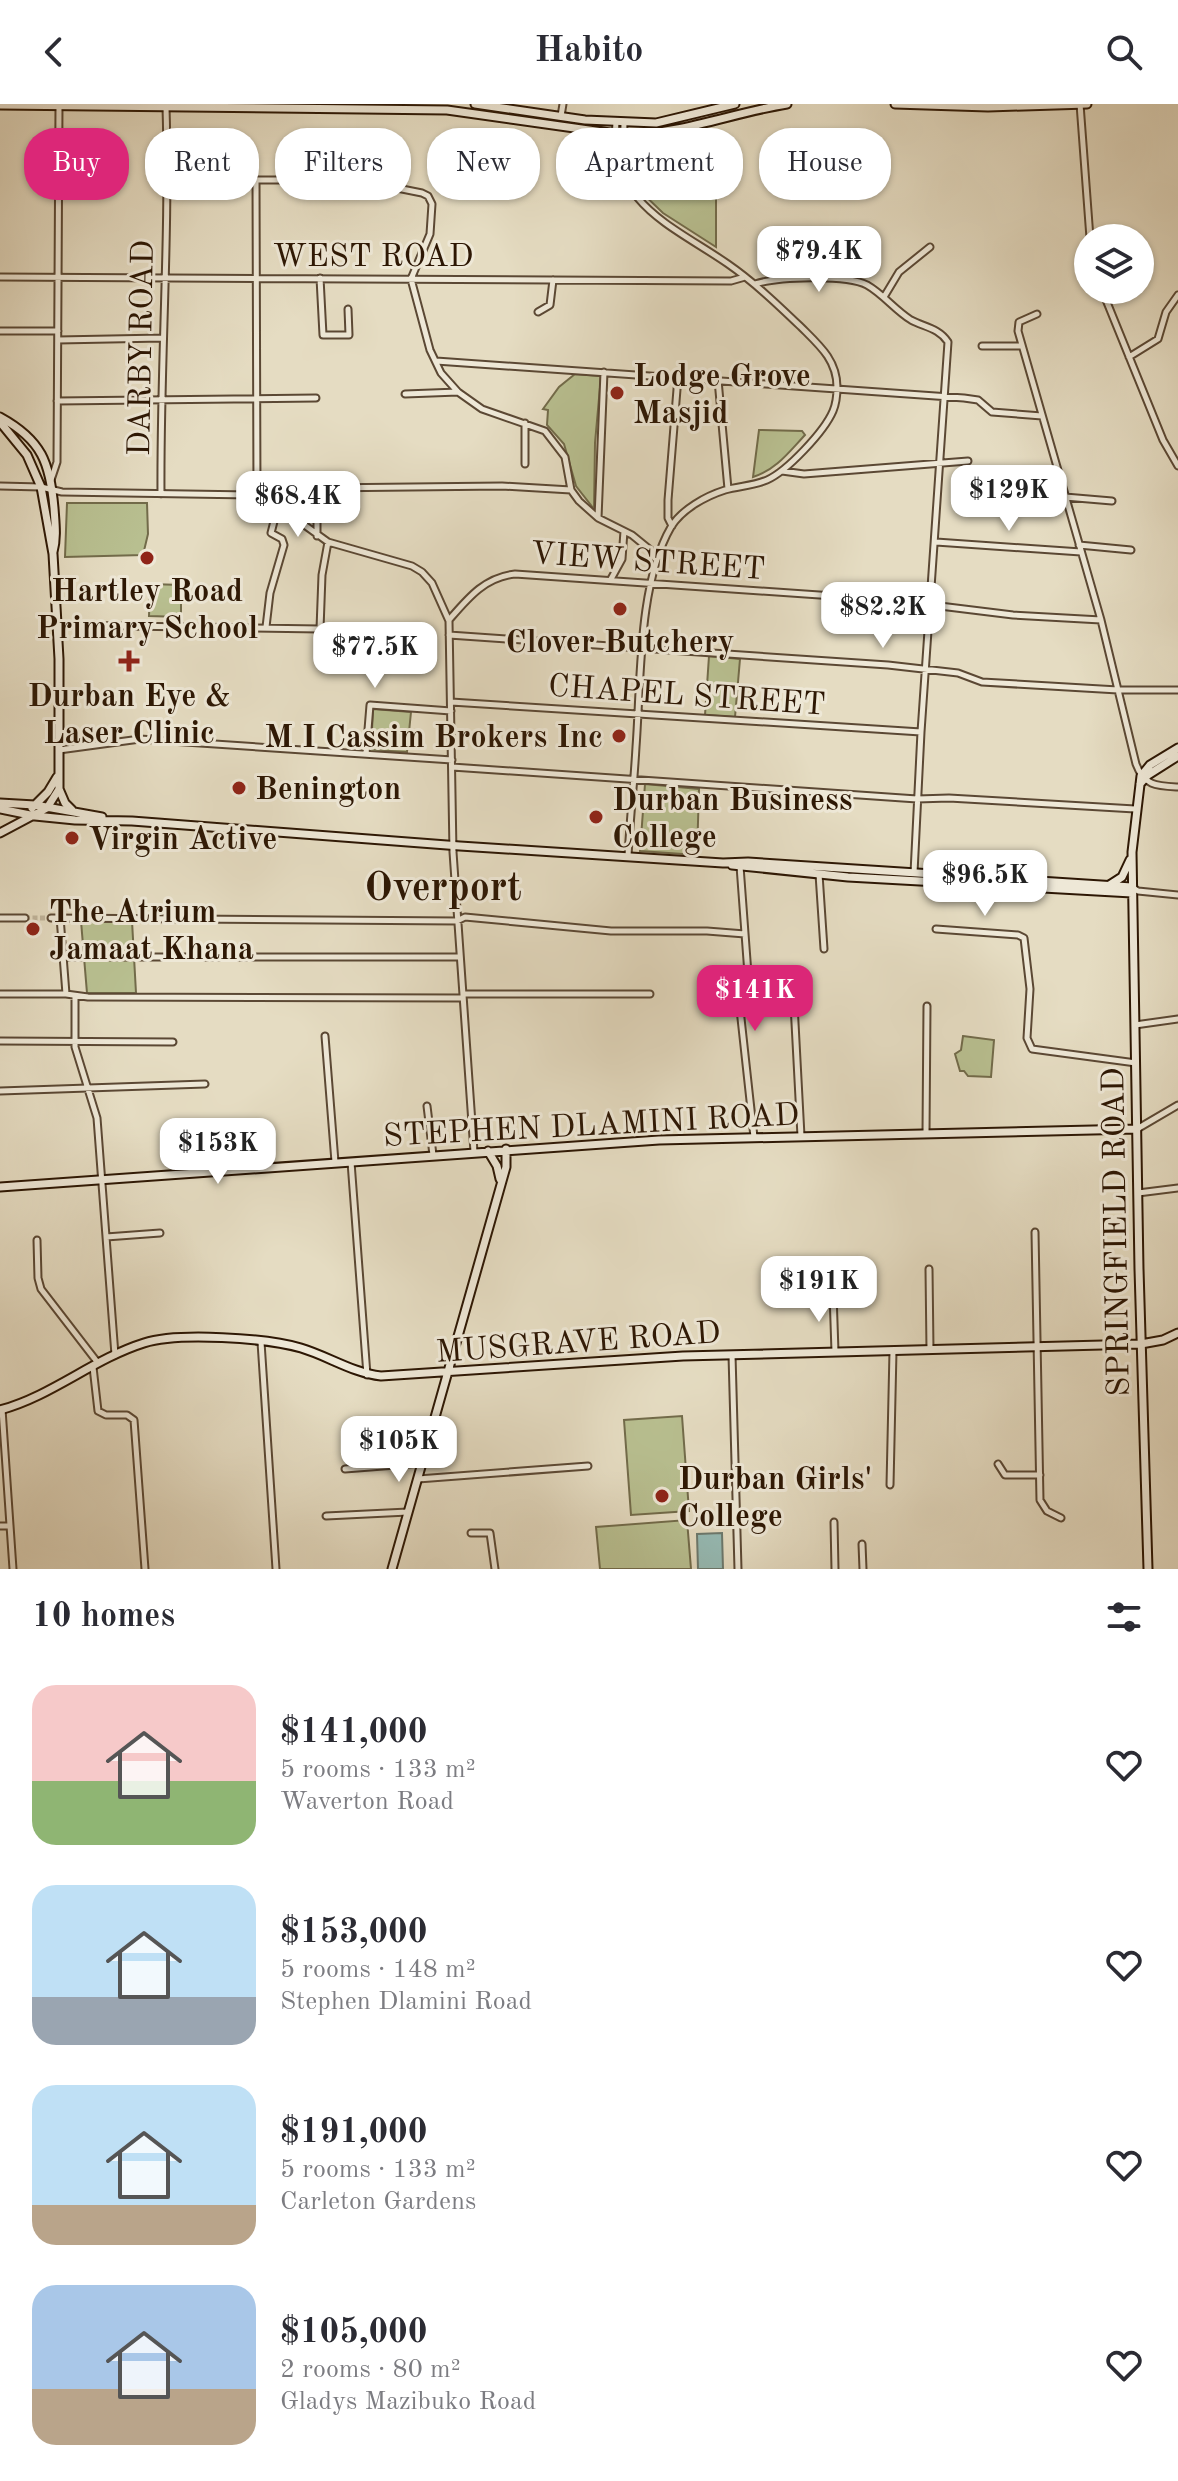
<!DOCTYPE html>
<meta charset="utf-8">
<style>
:root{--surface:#fff;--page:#f2f2f3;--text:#2b2b33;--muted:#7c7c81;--accent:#db2777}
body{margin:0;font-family:"Old Standard TT",serif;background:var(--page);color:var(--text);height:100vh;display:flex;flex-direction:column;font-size:30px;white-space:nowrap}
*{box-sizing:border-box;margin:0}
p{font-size:26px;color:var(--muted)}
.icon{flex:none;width:44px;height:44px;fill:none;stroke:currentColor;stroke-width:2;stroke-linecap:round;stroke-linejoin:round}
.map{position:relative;height:1465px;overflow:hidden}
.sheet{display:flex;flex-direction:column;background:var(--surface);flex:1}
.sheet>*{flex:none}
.hud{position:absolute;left:24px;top:24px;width:1130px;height:72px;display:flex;gap:16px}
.controls{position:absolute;left:1074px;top:120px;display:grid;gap:16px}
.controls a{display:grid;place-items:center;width:80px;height:80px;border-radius:50%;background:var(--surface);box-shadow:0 2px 6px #0004;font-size:40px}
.price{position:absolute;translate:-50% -68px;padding:0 18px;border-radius:16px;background:#fff;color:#222;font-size:26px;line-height:52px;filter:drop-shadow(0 2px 4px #0008)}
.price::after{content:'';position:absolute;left:50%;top:48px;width:24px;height:18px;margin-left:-12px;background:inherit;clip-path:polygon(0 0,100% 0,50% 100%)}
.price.on{background:var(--accent);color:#fff}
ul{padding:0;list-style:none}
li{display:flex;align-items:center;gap:24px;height:200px;padding:0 32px}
li span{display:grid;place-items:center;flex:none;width:224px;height:160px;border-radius:24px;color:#555}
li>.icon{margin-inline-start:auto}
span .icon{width:96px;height:96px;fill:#fffc;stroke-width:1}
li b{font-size:34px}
h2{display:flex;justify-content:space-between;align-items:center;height:96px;padding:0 32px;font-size:34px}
.pill{padding:0 28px;border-radius:32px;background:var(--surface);box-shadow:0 2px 6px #0004;font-size:28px;line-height:72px}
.pill.on{background:var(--accent);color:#fff}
header{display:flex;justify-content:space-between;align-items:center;height:104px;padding:0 32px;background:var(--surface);font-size:36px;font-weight:700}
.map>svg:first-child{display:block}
</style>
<header><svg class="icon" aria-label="back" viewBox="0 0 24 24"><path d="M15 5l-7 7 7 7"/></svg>Habito<svg class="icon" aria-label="search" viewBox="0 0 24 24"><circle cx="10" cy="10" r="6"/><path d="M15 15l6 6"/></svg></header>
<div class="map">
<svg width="1178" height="1465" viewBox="0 0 1178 1465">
<rect width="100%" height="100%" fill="#e5dcc2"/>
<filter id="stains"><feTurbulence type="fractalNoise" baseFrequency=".0025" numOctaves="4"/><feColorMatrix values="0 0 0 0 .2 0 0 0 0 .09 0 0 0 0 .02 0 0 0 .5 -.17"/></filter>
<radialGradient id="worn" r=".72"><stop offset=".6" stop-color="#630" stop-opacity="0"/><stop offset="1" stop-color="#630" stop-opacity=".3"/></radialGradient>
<path fill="#b8bf90" stroke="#726b4a" stroke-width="2" d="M716,77V143L663,109L636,83V80Z
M575,270L601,272L595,339L594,405L576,382L564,340L547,321L548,306L543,305L559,283Z
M759,326L802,327L805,331C789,348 776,366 753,373Z
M67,399H147L148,430L143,451L65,453Z
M150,480L181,481V513L149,512Z
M709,552L740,555L735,613L705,611Z
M373,605L411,608L407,648L371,646Z
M645,680L699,685L697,751L640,747Z
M81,817H132L136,889H87Z
M963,932L994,936L991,973L968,972L964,967H960L955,950L961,946Z
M682,1312L689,1407L631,1411L624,1316Z
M687,1416L691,1465H600L596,1423Z"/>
<path fill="#96bbb5" stroke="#6c796e" stroke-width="2" d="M722,1429L723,1465H698L697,1430Z"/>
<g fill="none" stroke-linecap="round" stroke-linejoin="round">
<path stroke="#c0b59c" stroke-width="5" stroke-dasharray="5 2.5" stroke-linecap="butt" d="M25,814H51"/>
<defs>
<path id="street" d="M1080,0L1090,134
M561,12L563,0
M616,18C610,100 670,120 728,160C754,178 778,201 801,223C819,241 837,256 837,283C837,291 836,300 833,307C824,328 787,367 767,376C753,382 739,382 725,386C706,392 682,405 671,423C638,480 641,577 636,643C634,679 630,715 628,752
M623,60L624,19
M167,76H357L422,89L428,92L432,100L430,130L411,175L430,246L441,269L458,288L482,305L545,327L565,353L571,386L579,397L598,414L632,431L659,453
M256,76L257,393
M0,173L731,177L745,173
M320,174L323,231H349L348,205
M755,180C777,173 846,170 867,181C883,190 895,206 911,216C924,223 939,224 948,238L921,628L914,769
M1102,186L1163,336L1178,362
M884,193L899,168L930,143
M538,208L550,201L553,176
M1037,210L1019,218L1018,227L1101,516L1136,660C1144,682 1157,682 1178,683
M0,227H58
M58,236L162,234
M982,242H1022
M1129,253L1158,235L1166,208L1178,191
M436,257L964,294L978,296L992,308L1042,312
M718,276L728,385
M405,290L458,288
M57,297L316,294
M525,360V319
M782,367L804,370L968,357
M972,375L1062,379
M51,376L57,358L59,2
M0,382L41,383L62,388L250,391L278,402L328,438L412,462L422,468L432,479L449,517L453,748L474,1048
M161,390C160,261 170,132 166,3
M1065,393L1112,397
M598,414L604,268
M672,422L668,414V396L678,273
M317,432V386L320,384L502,382L571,386
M936,438L1081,448
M1079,441L1131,446
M611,475L622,455L624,427
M449,516C468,494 485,473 515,470L891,496L1013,511L1101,516
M58,521L320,525L322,471L328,438
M266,523L270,489L284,441L282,435L271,429L278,402
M449,531L888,561L958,569L982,578L1118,586H1178
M451,598L921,628
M59,646L140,635L452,656
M366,650L370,601L451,607
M452,663L917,695L949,694L1135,705
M740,762L748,870L738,887L754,1033
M819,770L824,845
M1132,783L1138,787L1178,791
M60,813L66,890
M0,814H25
M51,814L457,817L465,813L611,827H707L745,830
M936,825L1018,831L1024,834L1030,885L1027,934L1032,945L1136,959
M63,853H459
M0,890H66L88,893L463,894
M463,890H650
M75,893V943L97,1014L115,1251
M794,900L801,1032
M1135,921L1178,915
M325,932L335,1058
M0,937L173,938
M0,987L205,980
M427,1002L433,1051
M1137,1025L1178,1001
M926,1029L927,902
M351,1058L367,1271
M1138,1089L1178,1084
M1035,1128L1040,1396L1047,1407L1061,1414
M106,1133L160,1129
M37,1136L38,1174L41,1185L98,1259
M929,1165L930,1246
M833,1189L835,1248
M811,1190L854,1188
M261,1238L276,1465
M732,1251L738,1465
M93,1263L98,1307L106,1311H127L134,1316L145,1465
M2,1305L13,1465
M998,1360L1005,1371H1040
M345,1365L421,1359
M418,1375L588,1362
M890,1381L893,1247
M326,1412L408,1408
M834,1418L835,1465
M0,1422H9
M471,1429H490L495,1465
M862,1440L863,1465"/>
<path id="secondary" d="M475,0L585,16L656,19L735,0
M895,0L988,3L1087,0
M0,1L447,6L624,31C681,30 732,9 787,0
M579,26L621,66
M623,65L630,44L650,31
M0,313C42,336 50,359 54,404C55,419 57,434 53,448
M0,318L27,351L41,383L53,450L59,555V685L47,704L0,729
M1140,680L1148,671L1178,652
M59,685L65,699L72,706
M0,699L35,701L102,713
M32,704L48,688L57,673
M0,705L35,712L75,716L132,717L460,742L723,759L748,758L1132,783
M732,761L848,773L1132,789
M1108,782L1122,773L1130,756
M488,1047L497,1062L500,1075
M0,1083L659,1036L1137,1025
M0,1306C52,1292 93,1255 144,1239C178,1228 266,1234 301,1244C328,1252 353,1269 381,1272L683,1252L1141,1240L1163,1236L1178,1229
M392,1465L506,1063V1045
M1148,1465L1139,1165L1132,748L1141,672L1150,661L1178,644"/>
</defs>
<use href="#street" stroke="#5b4834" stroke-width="9"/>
<use href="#secondary" stroke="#2d1704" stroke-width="11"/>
<use href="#street" stroke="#eee8d7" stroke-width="5"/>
<use href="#secondary" stroke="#eee8d7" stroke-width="7"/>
</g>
<g fill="#8f2418" stroke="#eee8d7" stroke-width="3">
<circle cx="617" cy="289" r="8"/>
<circle cx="147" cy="454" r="8"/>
<circle cx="620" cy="505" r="8"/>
<path d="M125 545h8v8h8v8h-8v8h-8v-8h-8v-8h8z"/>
<circle cx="619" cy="632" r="8"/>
<circle cx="239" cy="684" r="8"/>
<circle cx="596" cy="713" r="8"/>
<circle cx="72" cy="734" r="8"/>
<circle cx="33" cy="825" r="8"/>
<circle cx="662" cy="1392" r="8"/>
</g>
<g text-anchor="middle" stroke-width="6" stroke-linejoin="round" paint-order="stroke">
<g font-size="32" fill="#2d1704" stroke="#eee8d7">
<text x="373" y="162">WEST ROAD</text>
<text transform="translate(140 244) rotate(-89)" y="11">DARBY ROAD</text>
<text transform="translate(648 456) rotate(4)" y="11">VIEW STREET</text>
<text transform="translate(687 590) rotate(4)" y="11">CHAPEL STREET</text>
<text transform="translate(591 1020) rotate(-3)" y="11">STEPHEN DLAMINI ROAD</text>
<text transform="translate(1115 1128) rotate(-91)" y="11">SPRINGFIELD ROAD</text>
<text transform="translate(578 1237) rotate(-4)" y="11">MUSGRAVE ROAD</text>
</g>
<g font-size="32" font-weight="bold" fill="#2d1704" stroke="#eee8d7" text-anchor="start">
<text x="633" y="282">Lodge Grove<tspan x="633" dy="37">Masjid</tspan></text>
<text x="147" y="497" text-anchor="middle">Hartley Road<tspan x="147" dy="37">Primary School</tspan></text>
<text x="620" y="548" text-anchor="middle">Clover Butchery</text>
<text x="129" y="602" text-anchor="middle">Durban Eye &amp;<tspan x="129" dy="37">Laser Clinic</tspan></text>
<text x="603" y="643" text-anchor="end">M I Cassim Brokers Inc</text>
<text x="255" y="695">Benington</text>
<text x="612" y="706">Durban Business<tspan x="612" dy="37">College</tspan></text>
<text x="88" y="745">Virgin Active</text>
<text x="49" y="818">The Atrium<tspan x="49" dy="37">Jamaat Khana</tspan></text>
<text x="678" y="1385">Durban Girls'<tspan x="678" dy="37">College</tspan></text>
</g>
<g font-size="40" font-weight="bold" fill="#2d1704" stroke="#eee8d7">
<text x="443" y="796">Overport</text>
</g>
</g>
<rect width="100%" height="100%" filter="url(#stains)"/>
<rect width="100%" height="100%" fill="url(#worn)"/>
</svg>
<div class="controls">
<a><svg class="icon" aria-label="layers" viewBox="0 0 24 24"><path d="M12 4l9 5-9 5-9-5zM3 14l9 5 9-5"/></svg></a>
</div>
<b class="price" style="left:819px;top:190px">$79.4K</b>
<b class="price" style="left:1009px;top:429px">$129K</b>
<b class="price" style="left:298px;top:435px">$68.4K</b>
<b class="price" style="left:883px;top:546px">$82.2K</b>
<b class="price" style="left:375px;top:586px">$77.5K</b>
<b class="price" style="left:985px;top:814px">$96.5K</b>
<b class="price on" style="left:755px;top:929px">$141K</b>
<b class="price" style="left:218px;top:1082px">$153K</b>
<b class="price" style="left:819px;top:1220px">$191K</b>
<b class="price" style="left:399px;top:1380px">$105K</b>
<div class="hud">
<a class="pill on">Buy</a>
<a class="pill">Rent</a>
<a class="pill">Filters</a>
<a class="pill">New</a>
<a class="pill">Apartment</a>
<a class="pill">House</a>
</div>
</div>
<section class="sheet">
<h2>10 homes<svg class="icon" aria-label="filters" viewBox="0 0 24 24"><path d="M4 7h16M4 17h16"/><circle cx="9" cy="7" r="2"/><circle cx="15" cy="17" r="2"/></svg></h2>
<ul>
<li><span style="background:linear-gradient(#f6c9c9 60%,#8fb573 0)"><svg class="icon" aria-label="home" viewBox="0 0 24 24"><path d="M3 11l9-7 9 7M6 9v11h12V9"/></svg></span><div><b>$141,000</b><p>5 rooms · 133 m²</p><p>Waverton Road</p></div><svg class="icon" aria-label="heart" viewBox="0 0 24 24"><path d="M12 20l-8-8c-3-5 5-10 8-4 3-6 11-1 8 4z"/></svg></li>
<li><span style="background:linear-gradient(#bfe0f5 70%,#9aa5b1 0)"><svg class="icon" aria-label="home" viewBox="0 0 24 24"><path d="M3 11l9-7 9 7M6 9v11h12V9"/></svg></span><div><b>$153,000</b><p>5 rooms · 148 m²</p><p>Stephen Dlamini Road</p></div><svg class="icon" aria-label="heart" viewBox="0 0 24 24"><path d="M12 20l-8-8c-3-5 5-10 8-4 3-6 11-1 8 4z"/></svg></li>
<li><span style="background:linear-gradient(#bfe0f5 75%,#b9a48a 0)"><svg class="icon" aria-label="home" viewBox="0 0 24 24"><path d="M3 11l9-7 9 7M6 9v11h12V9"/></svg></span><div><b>$191,000</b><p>5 rooms · 133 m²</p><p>Carleton Gardens</p></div><svg class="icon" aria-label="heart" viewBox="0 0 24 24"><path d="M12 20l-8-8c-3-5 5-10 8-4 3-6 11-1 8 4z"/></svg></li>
<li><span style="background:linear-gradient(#a9c7e8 65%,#b9a48a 0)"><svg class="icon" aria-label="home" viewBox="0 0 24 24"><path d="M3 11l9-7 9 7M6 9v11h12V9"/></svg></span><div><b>$105,000</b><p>2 rooms · 80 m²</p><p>Gladys Mazibuko Road</p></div><svg class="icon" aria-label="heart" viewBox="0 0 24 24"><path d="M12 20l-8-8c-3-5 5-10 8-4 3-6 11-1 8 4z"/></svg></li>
</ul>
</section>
